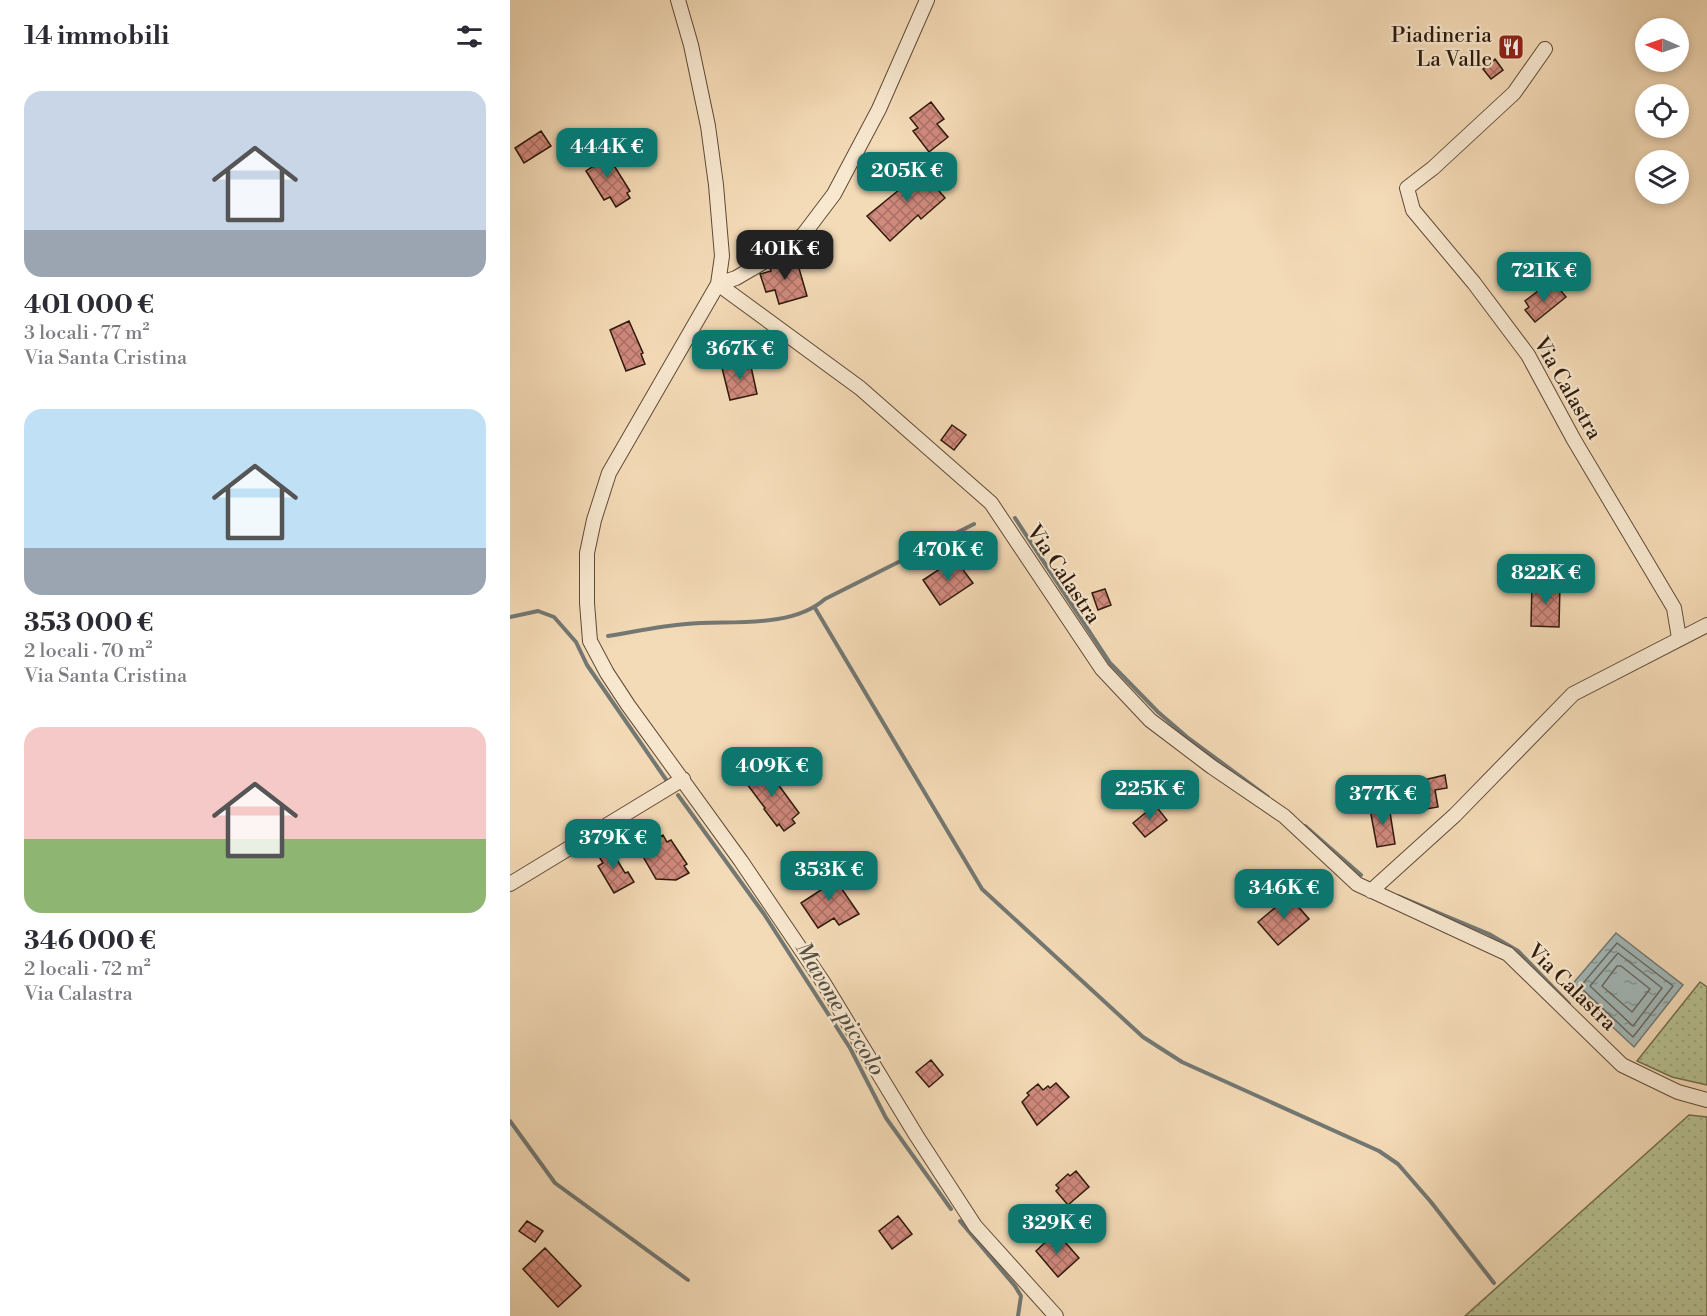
<!DOCTYPE html>
<html lang="it">
<meta charset="utf-8">
<style>
:root{--surface:#fff;--page:#f2f2f3;--text:#2b2b33;--muted:#7c7c81;--accent:#0f766e}
body{margin:0;font-family:"Libre Bodoni",serif;background:var(--page);color:var(--text);height:100vh;display:flex;flex-direction:column;font-size:22px;white-space:nowrap}
*{box-sizing:border-box;margin:0}
p{font-size:20px;color:var(--muted)}
.icon{flex:none;width:33px;height:33px;fill:none;stroke:currentColor;stroke-width:2;stroke-linecap:round;stroke-linejoin:round}
.map{position:relative;flex:1;overflow:hidden}
.sheet{display:flex;flex-direction:column;background:var(--surface);width:510px}
.sheet>*{flex:none}
.needle{width:39px;rotate:272deg}
.fabs{position:absolute;left:1125px;top:18px;display:grid;gap:12px}
.fabs a{display:grid;place-items:center;width:54px;height:54px;border-radius:50%;background:var(--surface);box-shadow:0 3px 9px #0003;font-size:30px}
.price{position:absolute;translate:-50% -51px;padding:0 14px;border-radius:12px;background:var(--accent);color:#fff;font-size:20px;line-height:39px;filter:drop-shadow(0 2px 3px #0008)}
.price::after{content:'';position:absolute;left:50%;top:36px;width:18px;height:14px;margin-left:-9px;background:inherit;clip-path:polygon(0 0,100% 0,50% 100%)}
.price.current{background:#222;color:#fff}
ul{padding:0;list-style:none}
li{display:grid;align-content:center;gap:12px;height:318px;padding:0 24px}
li span{display:grid;place-items:center;height:186px;border-radius:18px;color:#555}
li>.icon{margin-inline-start:auto}
span .icon{width:108px;height:108px;fill:#fffc;stroke-width:1}
li b{font-size:26px}
h2{display:flex;justify-content:space-between;align-items:center;height:72px;padding:0 24px;font-size:26px}
main{display:flex;flex:1;min-height:0}
.map>svg:first-child{display:block}
</style>
<main>
<section class="sheet">
<h2>14 immobili<svg class="icon" aria-label="filters" viewBox="0 0 24 24"><path d="M4 7h16M4 17h16"/><circle cx="9" cy="7" r="2"/><circle cx="15" cy="17" r="2"/></svg></h2>
<ul>
<li><span style="background:linear-gradient(#c9d6e8 75%,#9aa5b1 0)"><svg class="icon" aria-label="home" viewBox="0 0 24 24"><path d="M3 11l9-7 9 7M6 9v11h12V9"/></svg></span><div><b>401 000 €</b><p>3 locali · 77 m²</p><p>Via Santa Cristina</p></div></li>
<li><span style="background:linear-gradient(#bfe0f5 75%,#9aa5b1 0)"><svg class="icon" aria-label="home" viewBox="0 0 24 24"><path d="M3 11l9-7 9 7M6 9v11h12V9"/></svg></span><div><b>353 000 €</b><p>2 locali · 70 m²</p><p>Via Santa Cristina</p></div></li>
<li><span style="background:linear-gradient(#f6c9c9 60%,#8fb573 0)"><svg class="icon" aria-label="home" viewBox="0 0 24 24"><path d="M3 11l9-7 9 7M6 9v11h12V9"/></svg></span><div><b>346 000 €</b><p>2 locali · 72 m²</p><p>Via Calastra</p></div></li>
</ul>
</section>
<div class="map">
<svg width="1197" height="1316" viewBox="0 0 1197 1316">
<defs>
<pattern id="grass-dots" width="8" height="8" patternUnits="userSpaceOnUse" patternTransform="scale(1.5)"><rect width="8" height="8" fill="#b7c192"/><path d="M2 2h.1M6 6h.1" fill="none" stroke="#9ea57d" stroke-width="1.8" stroke-linecap="round"/></pattern>
<pattern id="water-ripples" width="26" height="14" patternUnits="userSpaceOnUse" patternTransform="scale(1.5)"><rect width="26" height="14" fill="#a1b8b9"/><path d="M2 4q2-2 4 0t4 0M15 11q2-2 4 0t4 0" fill="none" stroke="#849595"/></pattern>
<pattern id="building-cross-hatch" width="8" height="8" patternUnits="userSpaceOnUse" patternTransform="scale(1.5)"><rect width="8" height="8" fill="#d18a7e"/><path d="M0 0l8 8M0 8l8-8" fill="none" stroke="#aa7065"/></pattern>
</defs>
<rect width="100%" height="100%" fill="#f4dbb7"/>
<filter id="stains"><feTurbulence type="fractalNoise" baseFrequency=".00333" numOctaves="4"/><feColorMatrix values="0 0 0 0 .2 0 0 0 0 .09 0 0 0 0 .02 0 0 0 .5 -.17"/></filter>
<radialGradient id="worn" r=".72"><stop offset=".6" stop-color="#630" stop-opacity="0"/><stop offset="1" stop-color="#630" stop-opacity=".3"/></radialGradient>
<path fill="url(#grass-dots)" stroke="#726d4e" stroke-width="1.5" d="M1190,982L1197,987V1085L1162,1077L1127,1061Z
M1179,1115L1197,1117V1316H955Z"/>
<path fill="url(#water-ripples)" stroke="#737873" stroke-width="1.5" d="M1106,933L1173,985L1124,1047L1060,987Z"/>
<g fill="none" stroke-linecap="round" stroke-linejoin="round">
<path stroke="#686862" stroke-width="1.5" d="M1107,943L1163,986L1123,1037L1070,987Z
M1108,953L1152,988L1123,1026L1080,986Z
M1107,966H1111L1140,989L1122,1012L1092,986Z"/>
<path stroke="#737873" stroke-width="4" d="M505,518L600,663L648,712L677,737L758,797
M305,608L472,889L633,1037L672,1062L869,1151L888,1164L921,1202L984,1283
M0,617L28,611L44,617L66,642L77,665L157,781
M98,636C124,632 150,626 176,624C220,620 281,629 315,599L464,524
M168,795L254,914L340,1048L376,1118L441,1209
M795,826L851,875
M888,896L979,934L1008,951L1059,1004
M0,1121L45,1183L178,1280
M450,1221L505,1286L511,1296L508,1316"/>
</g>
<path fill="url(#building-cross-hatch)" stroke="#2e190b" stroke-width="1.5" d="M985,59L993,70L981,79L973,69Z
M421,102L434,119L427,124L438,137L419,152L403,131L408,128L400,118Z
M31,131L41,146L14,163L5,148Z
M90,149L95,157L98,156L120,191L117,193L120,198L106,207L100,197L94,200L76,171L82,167L76,158Z
M405,163L435,198L411,219L408,215L380,241L357,216L395,185L388,179Z
M286,258L297,296L269,304L265,290L256,292L250,274L261,271L260,268L267,263Z
M1046,285L1056,297L1025,322L1015,310L1019,307L1015,301L1028,291L1032,295Z
M119,321L133,353L131,354L135,364L116,371L100,330Z
M240,362L247,394L220,400L212,368Z
M442,425L456,435L444,450L431,440Z
M445,559L463,583L430,605L413,580Z
M1022,583L1050,584L1049,627L1021,626Z
M595,589L601,605L588,610L582,593Z
M254,765L289,813L282,819L285,823L274,831L269,824L267,826L254,809L255,808L237,784L239,782L235,777L246,768L248,770Z
M935,775L937,788L925,790L928,807L911,810L905,782Z
M645,805L657,820L635,837L623,823Z
M879,806L885,844L867,847L860,809Z
M153,835L157,842L161,840L177,864L174,866L179,873L166,880L146,879L131,853L140,843Z
M97,843L115,873L118,872L124,882L104,893L88,866L93,863L85,850Z
M316,866L349,914L329,925L324,918L308,928L291,903L314,888L303,875Z
M779,896L799,919L768,945L748,922Z
M421,1060L433,1075L419,1087L406,1072Z
M546,1083L559,1097L527,1125L512,1102L519,1095L517,1093L528,1084L533,1090L538,1086L540,1088Z
M566,1171L579,1187L558,1205L546,1191L549,1188L546,1185L558,1174L560,1176Z
M388,1216L402,1234L382,1249L369,1231Z
M17,1221L33,1231L25,1242L9,1231Z
M546,1232L569,1258L548,1277L526,1251Z
M35,1248L71,1286L48,1307L13,1269Z"/>
<g fill="none" stroke-linecap="round" stroke-linejoin="round">
<defs>
<path id="minor" d="M168,0L181,45L198,126L206,185L212,256L208,284L99,473L84,520L77,553V603L80,641L97,673L118,705L231,861L313,982L406,1135L465,1226L546,1316
M1035,49L1004,93L923,168L897,188L903,210L964,283L1018,355L1064,440L1164,608L1169,638
M208,284L350,388L481,503L592,669L640,720L702,767L774,816L847,884L998,954L1112,1065L1168,1092L1197,1100
M208,284L226,278L250,264L293,235L324,194L369,109L417,0
M0,884L173,779
M861,891L945,815L1063,694L1197,625"/>
</defs>
<use href="#minor" stroke="#604a36" stroke-width="16"/>
<use href="#minor" stroke="#f8e8d0" stroke-width="14"/>
</g>
<defs>
<symbol id="restaurant-square" viewBox="-11 -11 22 22"><rect x="-9" y="-9" width="18" height="18" rx="4" fill="#8f2418" stroke="#f8e8d0"/><path d="M-5-6h1v4h1v-4h1v4h1v-4h1v5L-1.5 .5V6h-2V.5L-5-1ZM5-6V6H3V1.5H1.5Q1.5-4 5-6Z" fill="#fff"/></symbol>
</defs>
<g fill-rule="evenodd">
<use href="#restaurant-square" x="986" y="32" width="30" height="30"/>
</g>
<g text-anchor="middle" stroke-width="4.5" stroke-linejoin="round" paint-order="stroke">
<g font-size="21" fill="#2e190b" stroke="#f8e8d0" text-anchor="end">
<text x="982" y="42">Piadineria<tspan x="982" dy="24">La Valle</tspan></text>
</g>
<g font-size="21" fill="#2e190b" stroke="#f8e8d0">
<text transform="translate(1058 388) rotate(60)" y="7">Via Calastra</text>
<text transform="translate(554 574) rotate(56)" y="7">Via Calastra</text>
<text transform="translate(1062 987) rotate(44)" y="7">Via Calastra</text>
</g>
<g font-size="22" font-style="italic" fill="#565148" stroke="#f8e8d0">
<text transform="translate(331 1008) rotate(59)" y="8">Mavone piccolo</text>
</g>
</g>
<rect width="100%" height="100%" filter="url(#stains)"/>
<rect width="100%" height="100%" fill="url(#worn)"/>
</svg>
<div class="fabs">
<a><svg class="needle" viewBox="-14 -14 28 28"><path d="M0-13l5 13h-10z" fill="#e53935"/><path d="M0 13l5-13h-10z" fill="#7c7c81"/></svg></a>
<a><svg class="icon" aria-label="locate" viewBox="0 0 24 24"><circle cx="12" cy="12" r="6"/><path d="M12 2v4M12 18v4M2 12h4M18 12h4"/></svg></a>
<a><svg class="icon" aria-label="layers" viewBox="0 0 24 24"><path d="M12 4l9 5-9 5-9-5zM3 14l9 5 9-5"/></svg></a>
</div>
<b class="price" style="left:97px;top:179px">444K €</b>
<b class="price" style="left:397px;top:203px">205K €</b>
<b class="price current" style="left:275px;top:281px">401K €</b>
<b class="price" style="left:1034px;top:303px">721K €</b>
<b class="price" style="left:230px;top:381px">367K €</b>
<b class="price" style="left:438px;top:582px">470K €</b>
<b class="price" style="left:1036px;top:605px">822K €</b>
<b class="price" style="left:262px;top:798px">409K €</b>
<b class="price" style="left:640px;top:821px">225K €</b>
<b class="price" style="left:873px;top:826px">377K €</b>
<b class="price" style="left:103px;top:870px">379K €</b>
<b class="price" style="left:319px;top:902px">353K €</b>
<b class="price" style="left:774px;top:920px">346K €</b>
<b class="price" style="left:547px;top:1255px">329K €</b>
</div>
</main>
